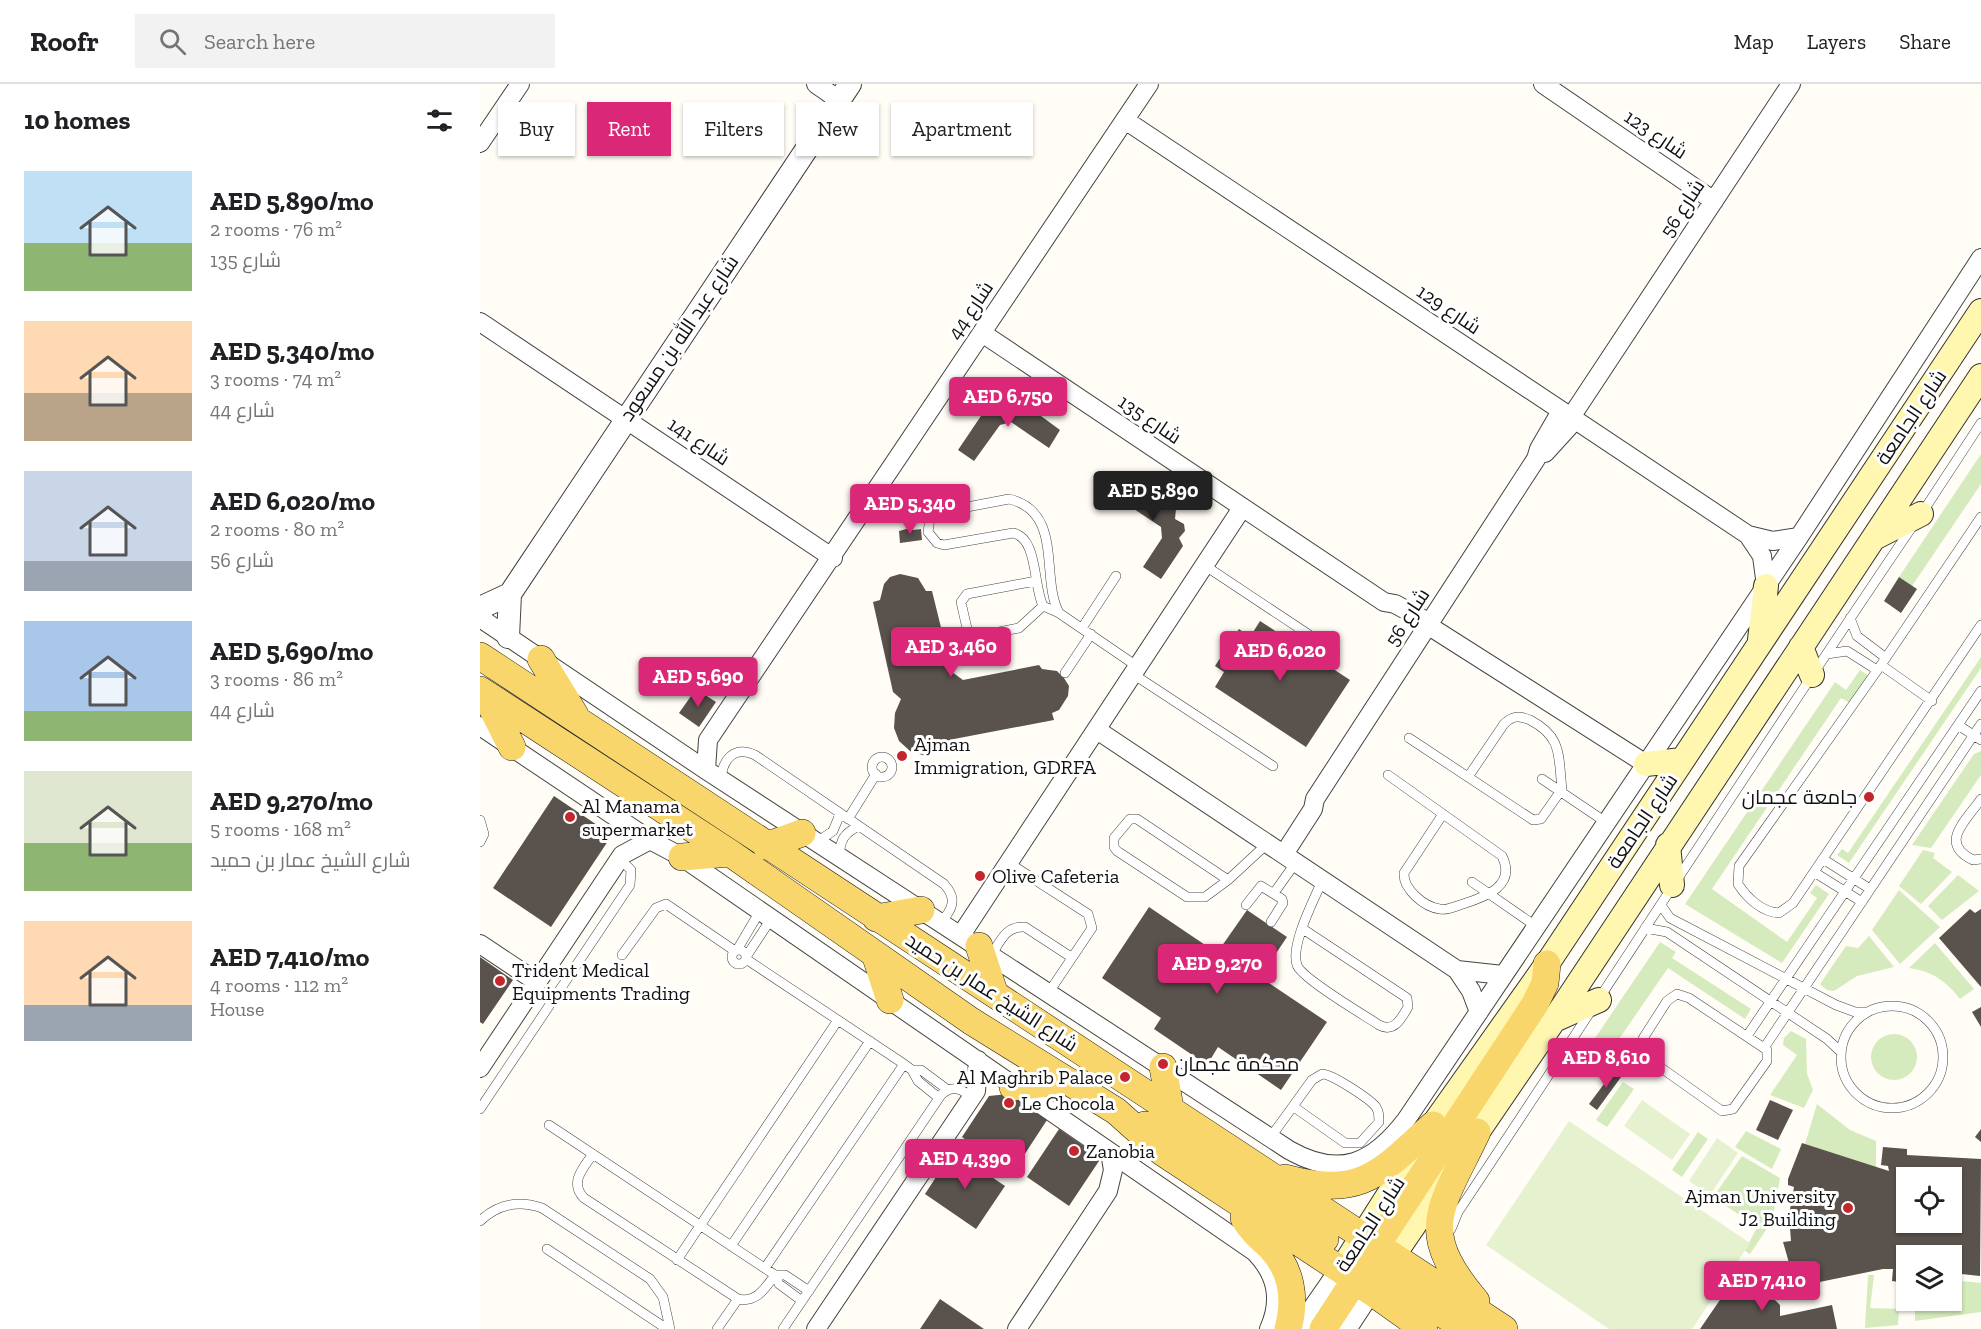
<!DOCTYPE html>
<meta charset="utf-8">
<style>
:root{--surface:#fff;--page:#f2f2f2;--text:#202124;--muted:#757577;--line:#e0e0e0;--accent:#db2777}
body{margin:0;font-family:"Zilla Slab",Cairo,serif;background:var(--page);color:var(--text);height:100vh;display:flex;flex-direction:column;font-size:22px;white-space:nowrap}
*{box-sizing:border-box;margin:0}
p{font-size:20px;color:var(--muted)}
.icon{flex:none;width:33px;height:33px;fill:none;stroke:currentColor;stroke-width:2;stroke-linecap:round;stroke-linejoin:round}
.map{position:relative;flex:1;overflow:hidden}
.sheet{display:flex;flex-direction:column;background:var(--surface);width:480px}
.sheet>*{flex:none}
.hud{position:absolute;left:18px;top:18px;width:570px;height:54px;display:flex;gap:12px}
.buttons{position:absolute;left:1416px;top:1083px;display:grid;gap:12px}
.buttons a{display:grid;place-items:center;width:66px;height:66px;border-radius:0px;background:var(--surface);box-shadow:0 2px 4px #0004;font-size:30px}
.price{position:absolute;translate:-50% -51px;padding:0 14px;border-radius:6px;background:var(--accent);color:#fff;font-size:20px;line-height:39px;filter:drop-shadow(0 2px 3px #0008)}
.price::after{content:'';position:absolute;left:50%;top:36px;width:18px;height:14px;margin-left:-9px;background:inherit;clip-path:polygon(0 0,100% 0,50% 100%)}
.price.selected{background:#222;color:#fff}
ul{padding:0;list-style:none}
li{display:flex;align-items:center;gap:18px;height:150px;padding:0 24px}
li span{display:grid;place-items:center;flex:none;width:168px;height:120px;border-radius:0px;color:#555}
li>.icon{margin-inline-start:auto}
span .icon{width:72px;height:72px;fill:#fffc;stroke-width:1}
li b{font-size:26px}
h2{display:flex;justify-content:space-between;align-items:center;height:72px;padding:0 24px;font-size:26px}
.chip{padding:0 21px;border-radius:0px;background:var(--surface);box-shadow:0 2px 4px #0004;font-size:21px;line-height:54px}
.chip.selected{background:var(--accent);color:#fff}
header{display:flex;align-items:center;gap:36px;box-sizing:border-box;height:84px;padding:0 30px;background:var(--surface);border-bottom:2px solid var(--line)}
header strong{font-size:28px}
nav{display:flex;gap:33px;margin-inline-start:auto;font-size:21px}
.search{width:420px;height:54px;background:var(--page);display:flex;align-items:center;gap:15px;box-sizing:border-box;padding:0 21px;border-radius:0px;color:var(--muted);font-size:22px}
main{display:flex;flex:1;min-height:0}
.map>svg:first-child{display:block}
</style>
<header>
<strong>Roofr</strong>
<div class="search"><svg class="icon" aria-label="search" viewBox="0 0 24 24"><circle cx="10" cy="10" r="6"/><path d="M15 15l6 6"/></svg>Search here</div>
<nav><a>Map</a><a>Layers</a><a>Share</a></nav>
</header>
<main>
<section class="sheet">
<h2>10 homes<svg class="icon" aria-label="filters" viewBox="0 0 24 24"><path d="M4 7h16M4 17h16"/><circle cx="9" cy="7" r="2"/><circle cx="15" cy="17" r="2"/></svg></h2>
<ul>
<li><span style="background:linear-gradient(#bfe0f5 60%,#8fb573 0)"><svg class="icon" aria-label="home" viewBox="0 0 24 24"><path d="M3 11l9-7 9 7M6 9v11h12V9"/></svg></span><div><b>AED 5,890/mo</b><p>2 rooms · 76 m²</p><p>شارع 135</p></div></li>
<li><span style="background:linear-gradient(#ffd9b3 60%,#b9a48a 0)"><svg class="icon" aria-label="home" viewBox="0 0 24 24"><path d="M3 11l9-7 9 7M6 9v11h12V9"/></svg></span><div><b>AED 5,340/mo</b><p>3 rooms · 74 m²</p><p>شارع 44</p></div></li>
<li><span style="background:linear-gradient(#c9d6e8 75%,#9aa5b1 0)"><svg class="icon" aria-label="home" viewBox="0 0 24 24"><path d="M3 11l9-7 9 7M6 9v11h12V9"/></svg></span><div><b>AED 6,020/mo</b><p>2 rooms · 80 m²</p><p>شارع 56</p></div></li>
<li><span style="background:linear-gradient(#a9c7e8 75%,#8fb573 0)"><svg class="icon" aria-label="home" viewBox="0 0 24 24"><path d="M3 11l9-7 9 7M6 9v11h12V9"/></svg></span><div><b>AED 5,690/mo</b><p>3 rooms · 86 m²</p><p>شارع 44</p></div></li>
<li><span style="background:linear-gradient(#dfe7d0 60%,#8fb573 0)"><svg class="icon" aria-label="home" viewBox="0 0 24 24"><path d="M3 11l9-7 9 7M6 9v11h12V9"/></svg></span><div><b>AED 9,270/mo</b><p>5 rooms · 168 m²</p><p>شارع الشيخ عمار بن حميد</p></div></li>
<li><span style="background:linear-gradient(#ffd9b3 70%,#9aa5b1 0)"><svg class="icon" aria-label="home" viewBox="0 0 24 24"><path d="M3 11l9-7 9 7M6 9v11h12V9"/></svg></span><div><b>AED 7,410/mo</b><p>4 rooms · 112 m²</p><p>House</p></div></li>
</ul>
</section>
<div class="map">
<svg width="1501" height="1245" viewBox="0 0 1501 1245">
<rect width="100%" height="100%" fill="#fffdf5"/>
<path fill="#d5ebbd" d="M1501,370V400L1432,502L1419,493Z
M1501,573V584L1369,779L1357,771L1362,765L1368,769Z
M1380,586L1389,592L1370,619L1361,614L1232,805L1307,858L1337,814L1330,809L1336,801L1349,810L1302,879L1205,820L1355,598L1366,606Z
M1501,667V691L1451,764L1432,761L1494,670Z
M1443,766L1455,769L1453,774L1472,788L1441,820L1419,802Z
M1478,791L1499,807L1462,836L1448,822Z
M1419,806L1460,843L1420,880L1392,846Z
M1389,852L1414,883L1377,892L1354,907L1347,906L1340,900L1366,862L1378,864Z
M1180,858L1196,868L1192,874L1271,925L1265,935L1188,884L1128,971L1111,960Z
M1455,859L1494,905L1480,915C1466,897 1452,887 1429,884Z
M1311,947L1326,955L1327,990L1333,1006L1324,1024L1290,1011L1317,971L1303,961L1304,954Z
M1391 973a23 23 0 1 1 46 0a23 23 0 1 1-46 0Z
M1143,998L1154,1005L1127,1043L1116,1036Z
M1337,1020L1370,1046L1396,1057V1083L1325,1060Z
M1266,1047L1301,1065L1292,1085L1255,1063Z
M1218,1048L1228,1055L1202,1093L1192,1086Z
M1262,1072L1300,1094L1292,1137L1270,1170L1265,1167L1277,1143L1233,1113Z
M1388,1191H1394L1390,1224L1419,1225L1418,1241L1385,1244Z
M1472,1196L1501,1199V1228L1435,1237V1227H1465L1466,1217L1472,1216Z"/>
<path fill="#e6f2cf" d="M1162,1016L1210,1050L1192,1076L1144,1042Z
M1089,1037L1270,1159L1212,1245H1129L1006,1161Z
M1237,1054L1258,1069L1230,1111L1209,1097Z"/>
<path fill="#5a524d" fill-rule="evenodd" d="M526,318L534,322L542,318L580,346L569,364L531,338L520,341L494,377L478,366L505,326L517,327Z
M641,389L696,425L695,435L704,440L705,447L699,454L703,462L681,495L663,483L682,454L681,443L627,407Z
M430,444L433,446L441,445L442,456L420,459L419,447Z
M420,490L438,494L446,507H452L472,588L483,596L559,581L562,585L577,587L584,594L589,602L588,612L579,626L572,629L574,636L474,655L467,664L446,672L430,667L419,657L414,644L415,629L421,615L413,608L393,518L400,516L404,500L410,493Z
M1419,493L1437,505L1421,529L1404,517Z
M780,537L870,596L826,663L735,603L744,588L735,582L759,545L770,553Z
M216,605L236,618L219,643L199,629Z
M74,712L132,751L71,843L13,804Z
M669,823L737,869L767,826L807,853L780,893L847,938L801,1006L738,963L727,981L674,945L681,934L622,894Z
M1490,825L1495,829L1501,825V903L1459,854Z
M0,873L33,896L3,940L0,938Z
M1501,923V943L1492,928Z
M1136,984L1144,989L1117,1026L1109,1020Z
M528,1010L567,1036L533,1088L482,1053L509,1012Z
M1290,1016L1313,1026L1298,1056L1276,1046Z
M579,1045L621,1074L589,1122L547,1093Z
M1501,1045V1058L1495,1053Z
M1322,1059L1409,1087L1408,1082L1401,1081L1403,1063L1427,1065V1071L1501,1075L1500,1192L1472,1189V1172H1426V1199L1412,1197L1413,1185H1403L1320,1202L1314,1196L1303,1158L1311,1157L1309,1131L1314,1103L1308,1101V1095ZM1426,1094H1472V1138H1426Z
M473,1067L525,1102L496,1145L445,1110Z
M1257,1191L1265,1196L1267,1194L1296,1217L1300,1221V1232L1352,1221L1357,1245H1220Z
M460,1215L504,1245H440Z"/>
<g fill="none" stroke-linecap="round" stroke-linejoin="round">
<defs>
<path id="service" d="M529,415C584,428 560,493 579,529L563,522C553,501 558,454 533,449L464,461L457,459L448,448L450,434L456,429Z
M1442,429L1501,339
M1501,433L1401,581L1259,782L1258,800C1267,814 1282,828 1299,829L1313,819L1501,541
M724,481L855,568
M556,497L487,510L481,518L488,549L494,553L539,544L563,522
M579,529L658,583
M1370,534L1377,552L1406,574
M602,544L636,492
M1347,570L1367,567L1397,586
M1401,581L1452,617
M585,589L611,550
M653,590L793,682
M1478,641L1501,656
M929,654L1053,736L1061,735L1082,705C1078,672 1083,653 1050,636C1039,631 1032,632 1024,640L988,693
M392 683a10 10 0 1 1 20 0a10 10 0 1 1-20 0Z
M908,691L1022,772C1037,802 1005,813 983,820C976,822 967,827 960,825C944,823 923,805 924,789L963,730
M1062,695L1127,739
M241,696C242,676 254,661 275,671L464,800C474,811 475,820 466,832L458,836
M1501,715C1486,737 1458,759 1493,776L1501,775
M368,735L396,690
M0,736L4,750L0,758
M337,758L353,747L360,730
M359,773C360,756 364,749 379,742
M1343,775L1390,805
M529,779L608,830L612,844L569,908
M1334,788L1382,818
M748,796L725,813H707L637,767L634,763V754L650,735H657L748,796L788,759
M992,798L1057,843
M794,809L816,778
M766,821L781,802L802,815L803,819L791,838
M1181,821L1190,834L1356,921L1375,928H1387
M1165,844L1187,848L1347,955L1361,968
M823,845L927,914L928,923C921,935 914,949 899,941C884,931 821,894 817,881C810,861 834,816 842,797
M252 873a7 7 0 1 1 14 0a7 7 0 1 1-14 0Z
M257,866L280,827
M512,870C521,856 526,842 545,843L591,873
M142,871L176,824L186,820L255,867
M266,873L291,835
M266,875L424,980L432,986L438,997L459,1014
M1197,910L1209,914L1287,966V977L1253,1025L1242,1027L1163,971L1161,959L1164,953L1187,917Z
M1361 973a51 51 0 1 1 102 0a51 51 0 1 1-102 0Z
M1267,952L1501,607
M1284,964L1501,640
M432,986H441L468,1006
M0,1025L150,801L151,786L140,775
M69,1041L295,1191H305L329,1207
M790,1054L832,996L842,990C852,990 890,1015 896,1023C899,1028 899,1032 899,1038L880,1059H865L814,1023
M113,1070C103,1084 89,1099 104,1114L258,1215C277,1219 285,1204 295,1191
M0,1137C18,1120 39,1116 62,1124L170,1195L183,1213L190,1245
M971,1145L978,1128C1130,900 1278,669 1432,443
M251,1162L390,957
M67,1165L187,1245
M197,1176L358,936
M285,1184L424,980
M295,1191L299,1200L322,1217
M237,1245L258,1215
M303,1245L461,1011C472,1000 481,1005 492,1013"/>
<path id="minor" d="M336,0L359,16
M1063,0L1234,117
M645,36L1268,451L1293,457L1319,453
M0,59L40,0
M0,238L353,474
M502,249L904,518L915,520L950,539
M1091,333L1311,0
M1065,369L1095,336
M1268,451L1282,472L1286,502
M0,534L226,686L809,1066C860,1095 893,1079 926,1036L1319,453L1501,174
M949,542L1166,680
M0,642L170,756L202,773L775,1168C797,1191 802,1216 789,1245
M617,646L977,886L991,907L999,928
M226,686L228,656L669,0
M804,770L833,725L835,715L1056,375L1059,365L1081,327
M481,851L762,424
M0,860L57,898
M977,886L1023,891
M0,984L142,771L170,756
M336,1245L496,1007L498,976
M537,1245L628,1107L633,1086L630,1068"/>
<path id="tertiary" d="M0,524L30,510
M28,553L30,510L370,0
M820,1245L861,1186
M865,1245L890,1207"/>
<path id="secondary" d="M1396,453L1441,430
M1280,556L1286,502
M1321,563L1332,591
M1166,680L1202,676
M1188,761L1192,801
M1074,936L1119,916
M861,1186L953,1041L1067,880L1501,227
M902,1188L1074,936L1501,292"/>
<path id="primary" d="M0,572L1024,1245
M61,575L95,631
M0,606L250,769L491,937L636,1027L682,1068L861,1186L944,1245
M5,610L32,663
M286,762L322,749
M202,773L250,769
M396,834L441,826
M499,862L514,908
M395,870L410,916
M683,983L690,1024
M533,1003L585,997
M665,1041L704,1059L845,1155
M805,1094C882,1115 900,1089 953,1041
M764,1134C770,1145 779,1153 789,1162C812,1185 816,1215 808,1245
M873,1184H889L901,1190L986,1245
M890,1207L889,1184L896,1162L1055,920L1065,899L1067,880
M996,1217C935,1145 961,1124 997,1048
M843,1245L875,1196L882,1180"/>
</defs>
<use href="#service" stroke="#444" stroke-width="10"/>
<use href="#minor" stroke="#444" stroke-width="20"/>
<use href="#tertiary" stroke="#444" stroke-width="24"/>
<use href="#secondary" stroke="#333" stroke-width="26"/>
<use href="#primary" stroke="#222" stroke-width="28"/>
<use href="#service" stroke="#fff" stroke-width="9"/>
<use href="#minor" stroke="#fff" stroke-width="18"/>
<use href="#tertiary" stroke="#fff" stroke-width="22"/>
<use href="#secondary" stroke="#fff6b0" stroke-width="24"/>
<use href="#primary" stroke="#f9d66b" stroke-width="27"/>
</g>
<g fill="#c4262e" stroke="#fff" stroke-width="2">
<circle cx="422" cy="672" r="6"/>
<circle cx="1389" cy="713" r="6"/>
<circle cx="90" cy="733" r="6"/>
<circle cx="500" cy="792" r="6"/>
<circle cx="20" cy="897" r="6"/>
<circle cx="683" cy="980" r="6"/>
<circle cx="645" cy="993" r="6"/>
<circle cx="529" cy="1019" r="6"/>
<circle cx="594" cy="1067" r="6"/>
<circle cx="1368" cy="1124" r="6"/>
</g>
<g text-anchor="middle" stroke-width="6" stroke-linejoin="round" paint-order="stroke">
<g font-size="20" fill="#111" stroke="#fff">
<text transform="translate(1176 50) rotate(34)" y="7">شارع 123</text>
<text transform="translate(1202 124) rotate(-57)" y="7">شارع 56</text>
<text transform="translate(969 225) rotate(34)" y="7">شارع 129</text>
<text transform="translate(490 226) rotate(-56)" y="7">شارع 44</text>
<text transform="translate(199 254) rotate(-56)" y="7">شارع عبد الله بن مسعود</text>
<text transform="translate(1431 333) rotate(-56)" y="7">شارع الجامعة</text>
<text transform="translate(670 335) rotate(34)" y="7">شارع 135</text>
<text transform="translate(219 357) rotate(34)" y="7">شارع 141</text>
<text transform="translate(927 533) rotate(-57)" y="7">شارع 56</text>
<text transform="translate(1162 737) rotate(-56)" y="7">شارع الجامعة</text>
<text transform="translate(512 908) rotate(33)" y="7">شارع الشيخ عمار بن حميد</text>
<text transform="translate(890 1140) rotate(-57)" y="7">شارع الجامعة</text>
</g>
<g font-size="20" fill="#111" stroke="#fff" text-anchor="start">
<text x="434" y="667">Ajman<tspan x="434" dy="23">Immigration, GDRFA</tspan></text>
<text x="1377" y="720" text-anchor="end">جامعة عجمان</text>
<text x="102" y="729">Al Manama<tspan x="102" dy="23">supermarket</tspan></text>
<text x="512" y="799">Olive Cafeteria</text>
<text x="32" y="893">Trident Medical<tspan x="32" dy="23">Equipments Trading</tspan></text>
<text x="695" y="987">محكمة عجمان</text>
<text x="633" y="1000" text-anchor="end">Al Maghrib Palace</text>
<text x="541" y="1026">Le Chocola</text>
<text x="606" y="1074">Zanobia</text>
<text x="1356" y="1119" text-anchor="end">Ajman University<tspan x="1356" dy="23">J2 Building</tspan></text>
</g>
</g>
</svg>
<div class="buttons">
<a><svg class="icon" aria-label="locate" viewBox="0 0 24 24"><circle cx="12" cy="12" r="6"/><path d="M12 2v4M12 18v4M2 12h4M18 12h4"/></svg></a>
<a><svg class="icon" aria-label="layers" viewBox="0 0 24 24"><path d="M12 4l9 5-9 5-9-5zM3 14l9 5 9-5"/></svg></a>
</div>
<b class="price" style="left:528px;top:344px">AED 6,750</b>
<b class="price selected" style="left:673px;top:438px">AED 5,890</b>
<b class="price" style="left:430px;top:451px">AED 5,340</b>
<b class="price" style="left:471px;top:594px">AED 3,460</b>
<b class="price" style="left:800px;top:598px">AED 6,020</b>
<b class="price" style="left:218px;top:624px">AED 5,690</b>
<b class="price" style="left:737px;top:911px">AED 9,270</b>
<b class="price" style="left:1126px;top:1005px">AED 8,610</b>
<b class="price" style="left:485px;top:1106px">AED 4,390</b>
<b class="price" style="left:1282px;top:1228px">AED 7,410</b>
<div class="hud">
<a class="chip">Buy</a>
<a class="chip selected">Rent</a>
<a class="chip">Filters</a>
<a class="chip">New</a>
<a class="chip">Apartment</a>
</div>
</div>
</main>
